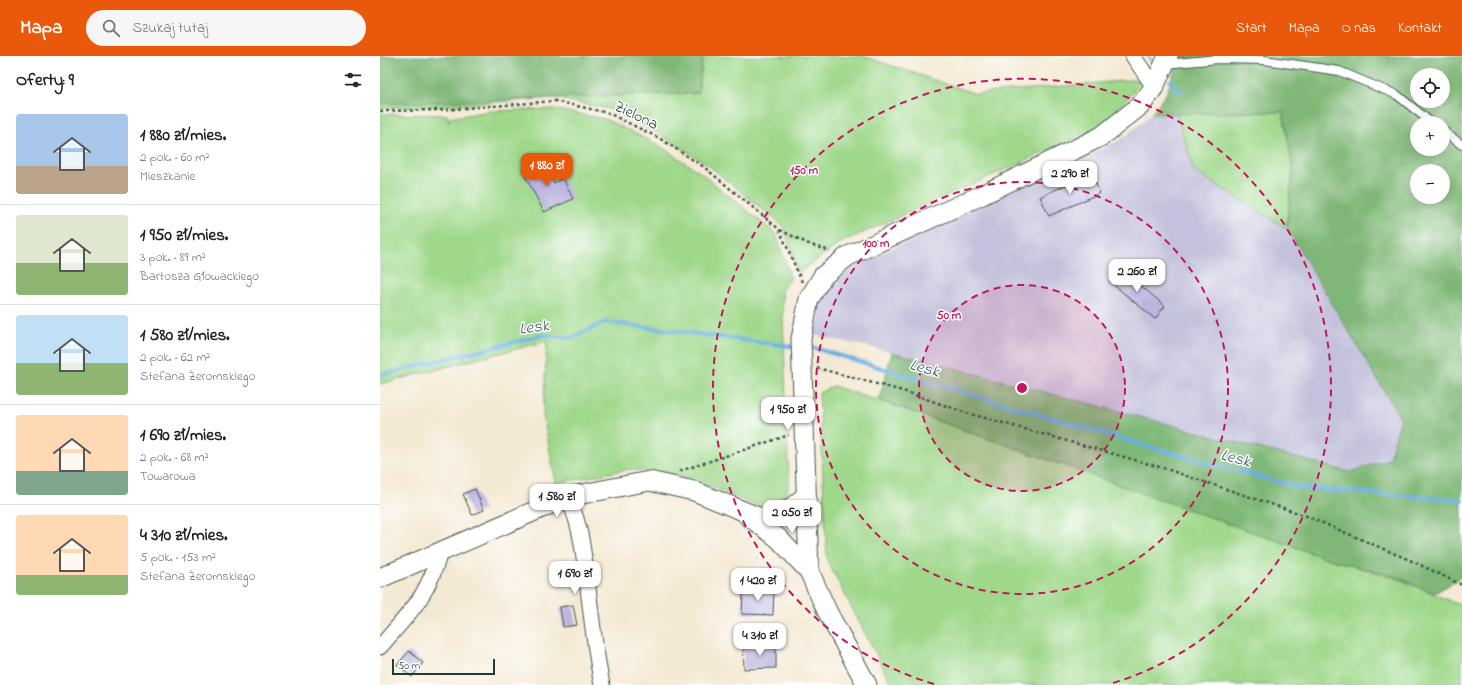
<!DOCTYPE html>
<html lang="pl">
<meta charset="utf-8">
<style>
:root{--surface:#fff;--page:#f6f6f6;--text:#222;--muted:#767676;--line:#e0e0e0;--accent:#ea580c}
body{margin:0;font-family:"Indie Flower",sans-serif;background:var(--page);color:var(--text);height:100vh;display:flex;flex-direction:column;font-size:15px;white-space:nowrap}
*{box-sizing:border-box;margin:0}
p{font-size:13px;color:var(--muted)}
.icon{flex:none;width:22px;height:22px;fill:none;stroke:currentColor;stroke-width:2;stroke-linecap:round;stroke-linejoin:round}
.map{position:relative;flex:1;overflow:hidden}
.side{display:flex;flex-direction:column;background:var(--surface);width:380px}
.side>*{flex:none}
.tools{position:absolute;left:1030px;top:12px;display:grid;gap:8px}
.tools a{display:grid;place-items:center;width:40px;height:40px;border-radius:50%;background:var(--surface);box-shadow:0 2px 10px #0003;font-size:20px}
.scale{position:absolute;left:12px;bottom:10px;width:103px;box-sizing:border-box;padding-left:4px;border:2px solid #1f3d34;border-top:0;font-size:11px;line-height:14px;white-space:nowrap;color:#1f3d34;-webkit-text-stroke:3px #fff;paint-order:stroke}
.price{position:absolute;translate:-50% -34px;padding:0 9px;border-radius:8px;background:#fff;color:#222;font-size:13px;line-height:26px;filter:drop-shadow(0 1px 2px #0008)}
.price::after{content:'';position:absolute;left:50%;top:24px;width:12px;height:9px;margin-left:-6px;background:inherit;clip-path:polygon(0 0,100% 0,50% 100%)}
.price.on{background:var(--accent);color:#fff}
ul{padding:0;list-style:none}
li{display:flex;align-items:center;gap:12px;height:100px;padding:0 16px}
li+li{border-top:1px solid var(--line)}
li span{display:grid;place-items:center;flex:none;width:112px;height:80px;border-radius:4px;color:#555}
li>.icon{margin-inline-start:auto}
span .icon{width:48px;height:48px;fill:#fffc;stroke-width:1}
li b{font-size:17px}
h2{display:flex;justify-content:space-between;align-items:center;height:48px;padding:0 16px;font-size:17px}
header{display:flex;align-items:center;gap:24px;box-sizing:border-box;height:56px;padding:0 20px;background:var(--accent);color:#fff}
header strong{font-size:19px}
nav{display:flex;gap:22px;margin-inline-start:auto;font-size:14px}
.search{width:280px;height:36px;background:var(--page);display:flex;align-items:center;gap:10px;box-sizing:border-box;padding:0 14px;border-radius:22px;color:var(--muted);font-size:15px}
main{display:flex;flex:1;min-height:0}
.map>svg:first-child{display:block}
</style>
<header>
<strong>Mapa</strong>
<div class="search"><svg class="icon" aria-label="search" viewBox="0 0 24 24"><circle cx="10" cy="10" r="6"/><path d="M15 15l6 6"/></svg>Szukaj tutaj</div>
<nav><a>Start</a><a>Mapa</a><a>O nas</a><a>Kontakt</a></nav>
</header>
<main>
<section class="side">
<h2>Oferty: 9<svg class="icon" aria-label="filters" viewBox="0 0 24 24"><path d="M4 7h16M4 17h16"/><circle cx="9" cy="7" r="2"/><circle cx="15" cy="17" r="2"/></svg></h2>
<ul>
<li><span style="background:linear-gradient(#a9c7e8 65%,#b9a48a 0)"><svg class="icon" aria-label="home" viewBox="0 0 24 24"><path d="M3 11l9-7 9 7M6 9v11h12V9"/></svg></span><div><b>1 880 zł/mies.</b><p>2 pok. · 60 m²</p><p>Mieszkanie</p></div></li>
<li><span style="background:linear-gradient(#dfe7d0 60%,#8fb573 0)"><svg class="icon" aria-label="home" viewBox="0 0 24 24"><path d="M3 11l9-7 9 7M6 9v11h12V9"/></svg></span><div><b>1 950 zł/mies.</b><p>3 pok. · 89 m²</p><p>Bartosza Głowackiego</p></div></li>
<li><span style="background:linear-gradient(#bfe0f5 60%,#8fb573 0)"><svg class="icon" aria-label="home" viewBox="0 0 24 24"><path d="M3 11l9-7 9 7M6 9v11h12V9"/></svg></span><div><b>1 580 zł/mies.</b><p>2 pok. · 62 m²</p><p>Stefana Żeromskiego</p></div></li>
<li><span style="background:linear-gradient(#ffd9b3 70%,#7fa58c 0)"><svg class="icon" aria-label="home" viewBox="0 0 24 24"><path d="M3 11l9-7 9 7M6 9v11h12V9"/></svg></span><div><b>1 690 zł/mies.</b><p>2 pok. · 68 m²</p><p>Towarowa</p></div></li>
<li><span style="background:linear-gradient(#ffd9b3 75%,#8fb573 0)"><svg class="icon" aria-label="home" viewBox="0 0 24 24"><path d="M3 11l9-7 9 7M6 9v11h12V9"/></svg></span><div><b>4 310 zł/mies.</b><p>5 pok. · 153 m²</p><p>Stefana Żeromskiego</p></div></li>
</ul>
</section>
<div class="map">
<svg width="1082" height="629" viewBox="0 0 1082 629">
<rect width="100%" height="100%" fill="#fff"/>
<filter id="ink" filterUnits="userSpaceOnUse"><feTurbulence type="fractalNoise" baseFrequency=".025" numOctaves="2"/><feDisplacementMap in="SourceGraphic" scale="8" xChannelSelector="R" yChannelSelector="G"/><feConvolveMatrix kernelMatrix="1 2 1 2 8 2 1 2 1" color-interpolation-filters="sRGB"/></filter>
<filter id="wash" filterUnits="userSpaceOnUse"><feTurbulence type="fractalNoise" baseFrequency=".012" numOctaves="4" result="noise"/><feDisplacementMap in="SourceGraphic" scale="16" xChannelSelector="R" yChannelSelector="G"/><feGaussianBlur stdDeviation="0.9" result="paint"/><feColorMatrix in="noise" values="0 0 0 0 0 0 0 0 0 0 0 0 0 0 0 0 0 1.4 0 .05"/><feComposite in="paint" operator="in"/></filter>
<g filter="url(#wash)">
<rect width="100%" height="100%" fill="#f4e9d3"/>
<path fill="#c3c1db" d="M771,58H795L814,115L906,172L1022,363L1009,403L970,416L512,296L430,278L435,253L443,233L474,211L608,145L730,89L746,80Z"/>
<path fill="#9fd88a" stroke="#5f8a5f" d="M323,0H483L596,38L763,23L747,43L717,73L462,186L418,217L404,171L327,108L281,79L229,53L175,42L62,50L0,52V47L318,37Z
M173,53L225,63L277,88L321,117L396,178L411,223L402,233L409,428C405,444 399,450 383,453L313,422L250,413L176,427L163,359L167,285L0,328V58L67,59L69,66V62L110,55Z
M903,56L913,114L906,172L814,115L796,57Z
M453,330L530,355L946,502L1016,522L1082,550V629H512L447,504L439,337Z"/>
<path fill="#7fb876" stroke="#4f7a55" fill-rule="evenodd" d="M0,0H323L318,37L0,48Z
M800,0H1082V521L1055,537L1016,521L946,502L499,344L512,296L970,416L1009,403L1021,363L907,172L913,114L903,56L771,58L786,38ZM1037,19H1063V45H1037ZM1037,67H1063V93H1037ZM1037,115H1063V141H1037Z"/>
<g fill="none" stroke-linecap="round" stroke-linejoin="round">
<path stroke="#69b0e0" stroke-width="4" d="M768,0L772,6
M790,25L801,36
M426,291L434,292L777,393L921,432L1082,444
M0,319L163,279L192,282L225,266L417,291"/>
</g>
<g id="blocks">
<path fill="#bcb3df" d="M165,104L174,127L183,122L193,143L164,156L142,114Z
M711,117L720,137L669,160L660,141Z
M740,212L785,250L775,263L729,225Z
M95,433L104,454L92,459L83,438Z
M363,534H394L393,559L362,558Z
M193,549L197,569L183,571L180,551Z
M396,590V612L364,613L363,591Z
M29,595L43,607L32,621L17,609Z"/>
</g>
</g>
<g filter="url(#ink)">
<use href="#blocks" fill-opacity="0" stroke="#3f574c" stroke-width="1"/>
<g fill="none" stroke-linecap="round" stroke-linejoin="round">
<defs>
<path id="service" d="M785,8L839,3L884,4L959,15L1017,39L1052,67
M1063,75L1082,89"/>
<path id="minor" d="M753,0L774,31
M187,441C201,466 203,496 207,523C211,559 215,594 222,629
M0,591C29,557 48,541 60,496"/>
<path id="tertiary" d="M367,459L398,482L429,515L447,555L487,629
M429,515L421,283L429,243L443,220L468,200L602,139L722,80L761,49L774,31L788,0
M0,522L187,441L269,425L314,435L378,461L391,462L406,456L426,440"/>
</defs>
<use href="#service" stroke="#3f574c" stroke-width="10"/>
<use href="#minor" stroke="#3f574c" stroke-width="17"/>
<use href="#tertiary" stroke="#3f574c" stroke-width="21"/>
<path stroke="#3f574c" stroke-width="2.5" stroke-dasharray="3 3" stroke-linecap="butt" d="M0,55L62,54L175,45L228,57L279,82L324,111L399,173L422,226
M400,174L431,189L450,195
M437,312L523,335L587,357L780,411L924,459L1032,505L1082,529
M300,415L409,379"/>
<use href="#service" stroke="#fff" stroke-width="8"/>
<use href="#minor" stroke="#fff" stroke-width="15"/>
<use href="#tertiary" stroke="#fff" stroke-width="19"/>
</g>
</g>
<circle cx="642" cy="332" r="103" fill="#c2185b" fill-opacity=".12"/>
<g fill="none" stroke="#c2185b" stroke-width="2" stroke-dasharray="7 5">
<circle cx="642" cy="332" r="103"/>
<circle cx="642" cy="332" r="206"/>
<path d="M554 628A309 309 0 1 1 730 628"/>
</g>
<g text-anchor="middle" stroke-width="3" stroke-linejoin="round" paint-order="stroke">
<g font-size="16" fill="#1f3d34" stroke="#fff">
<text transform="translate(257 58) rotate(26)" y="6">Zielona</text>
</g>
<g font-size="17" font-style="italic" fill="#356068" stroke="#fff">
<text transform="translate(154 270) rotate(-7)" y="6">Lesk</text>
<text transform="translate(545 311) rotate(16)" y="6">Lesk</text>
<text transform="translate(856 401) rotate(15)" y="6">Lesk</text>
</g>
</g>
<circle cx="642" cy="332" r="6" fill="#c2185b" stroke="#fff" stroke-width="2"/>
<g font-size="12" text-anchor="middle" font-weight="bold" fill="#c2185b" stroke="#fff" stroke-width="3" stroke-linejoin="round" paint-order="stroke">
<text x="424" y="118">150 m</text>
<text x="496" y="191">100 m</text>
<text x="569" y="263">50 m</text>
</g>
</svg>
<div class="tools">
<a><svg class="icon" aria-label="locate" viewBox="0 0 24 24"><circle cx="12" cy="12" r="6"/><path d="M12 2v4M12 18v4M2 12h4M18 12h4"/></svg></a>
<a>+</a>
<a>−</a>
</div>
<div class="scale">50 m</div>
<b class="price on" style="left:167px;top:131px">1 880 zł</b>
<b class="price" style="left:690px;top:139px">2 290 zł</b>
<b class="price" style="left:757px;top:237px">2 260 zł</b>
<b class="price" style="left:408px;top:375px">1 950 zł</b>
<b class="price" style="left:177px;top:462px">1 580 zł</b>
<b class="price" style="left:412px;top:478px">2 050 zł</b>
<b class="price" style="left:195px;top:539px">1 690 zł</b>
<b class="price" style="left:378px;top:546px">1 420 zł</b>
<b class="price" style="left:380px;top:601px">4 310 zł</b>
</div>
</main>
